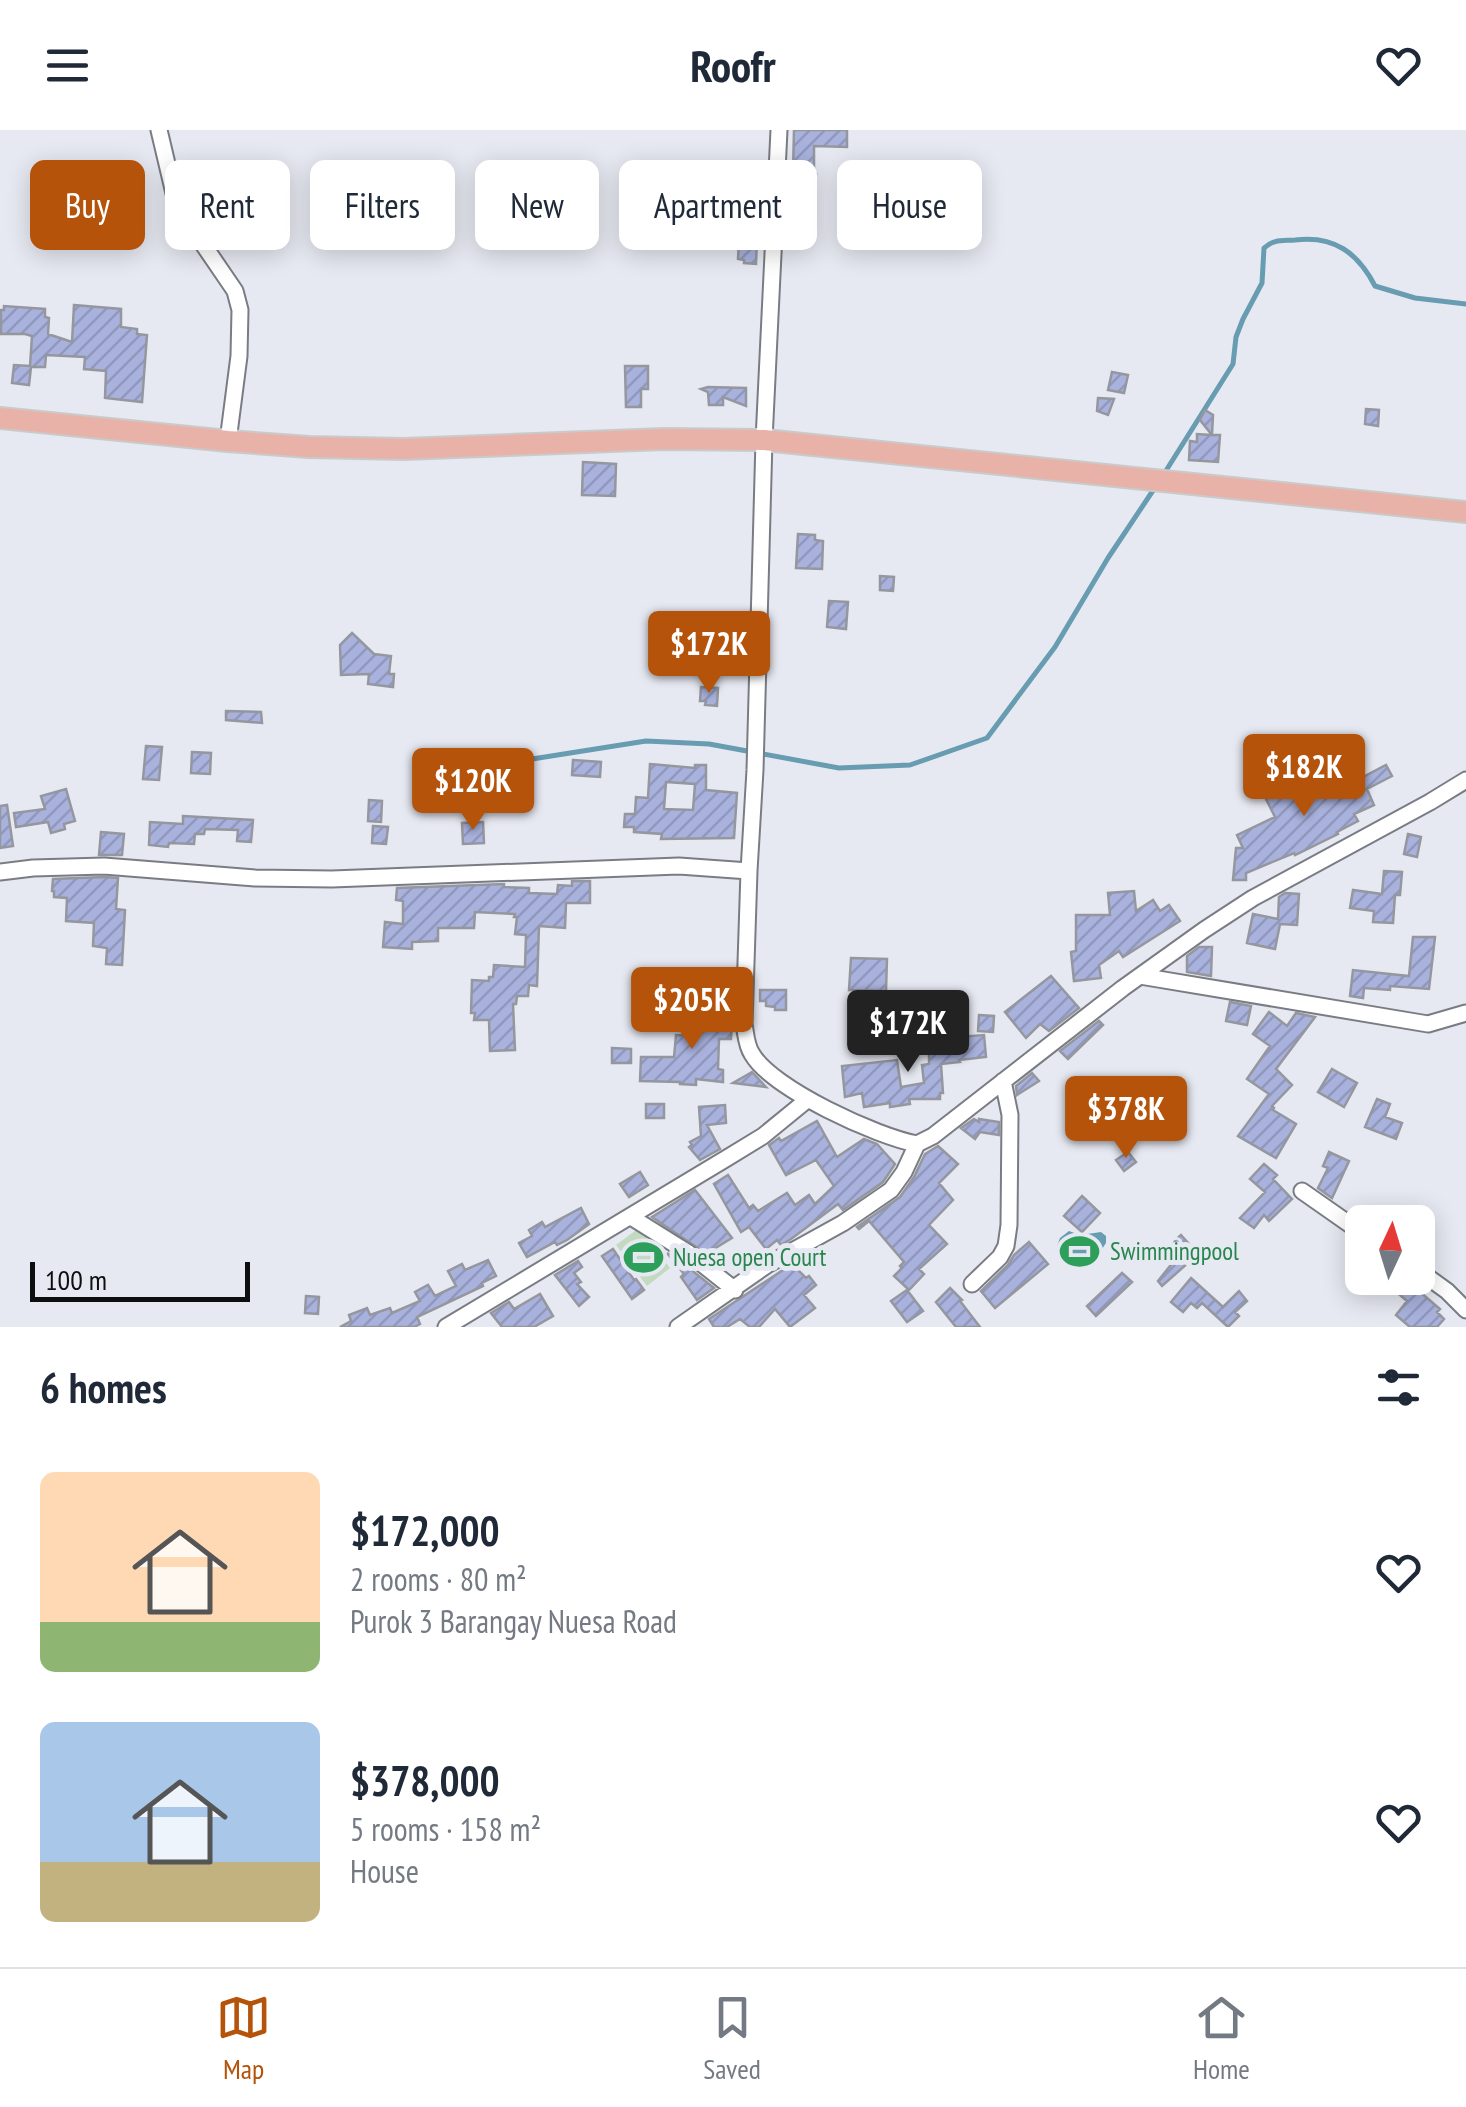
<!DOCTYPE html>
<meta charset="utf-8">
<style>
:root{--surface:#fff;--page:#f2f2f3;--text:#1f2937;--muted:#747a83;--line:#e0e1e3;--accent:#b45309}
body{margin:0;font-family:"PT Sans Narrow",sans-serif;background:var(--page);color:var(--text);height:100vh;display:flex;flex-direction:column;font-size:38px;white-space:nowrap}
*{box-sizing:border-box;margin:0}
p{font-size:32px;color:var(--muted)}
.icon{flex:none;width:55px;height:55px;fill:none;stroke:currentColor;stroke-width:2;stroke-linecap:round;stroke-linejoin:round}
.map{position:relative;height:1197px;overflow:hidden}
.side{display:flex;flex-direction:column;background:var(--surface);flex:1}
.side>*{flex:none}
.hud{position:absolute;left:30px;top:30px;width:1408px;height:90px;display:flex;gap:20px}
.needle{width:65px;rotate:4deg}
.controls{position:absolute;left:1345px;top:1075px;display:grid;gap:20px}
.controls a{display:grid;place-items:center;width:90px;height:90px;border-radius:15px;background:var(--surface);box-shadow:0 5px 25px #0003;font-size:50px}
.scale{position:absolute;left:30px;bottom:25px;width:220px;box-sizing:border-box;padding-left:10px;border:5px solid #0d0e10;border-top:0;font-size:28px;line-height:35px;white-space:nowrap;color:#0d0e10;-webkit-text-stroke:8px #e7e9f2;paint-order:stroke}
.price{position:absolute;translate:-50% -85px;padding:0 22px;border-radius:10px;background:var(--accent);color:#fff;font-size:32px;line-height:65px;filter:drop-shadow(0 2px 5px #0008)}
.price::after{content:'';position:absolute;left:50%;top:60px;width:30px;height:22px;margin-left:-15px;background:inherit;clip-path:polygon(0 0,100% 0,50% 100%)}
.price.on{background:#222;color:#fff}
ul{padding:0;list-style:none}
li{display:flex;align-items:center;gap:30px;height:250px;padding:0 40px}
li span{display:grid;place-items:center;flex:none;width:280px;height:200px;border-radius:15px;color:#555}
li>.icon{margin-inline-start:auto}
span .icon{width:120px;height:120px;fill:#fffc;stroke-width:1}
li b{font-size:42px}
h2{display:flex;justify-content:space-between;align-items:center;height:120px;padding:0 40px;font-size:42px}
.tag{padding:0 35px;border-radius:15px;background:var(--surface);box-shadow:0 5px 25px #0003;font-size:35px;line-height:90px}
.tag.on{background:var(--accent);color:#fff}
header{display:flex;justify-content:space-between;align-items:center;height:130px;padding:0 40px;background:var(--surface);font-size:45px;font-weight:700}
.tab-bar{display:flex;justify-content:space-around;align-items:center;height:140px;border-top:2px solid var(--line);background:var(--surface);font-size:28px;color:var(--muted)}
.tab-bar a{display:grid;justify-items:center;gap:5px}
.tab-bar .on{color:var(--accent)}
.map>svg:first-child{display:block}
</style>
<header><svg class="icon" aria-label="menu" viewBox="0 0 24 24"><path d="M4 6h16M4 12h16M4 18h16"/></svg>Roofr<svg class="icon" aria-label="heart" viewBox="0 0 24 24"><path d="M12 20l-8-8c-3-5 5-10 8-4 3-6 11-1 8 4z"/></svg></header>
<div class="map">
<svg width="1466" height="1197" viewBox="0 0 1466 1197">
<defs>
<pattern id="building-hatch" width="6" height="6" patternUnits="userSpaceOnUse" patternTransform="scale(2.5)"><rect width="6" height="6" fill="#a9b2dd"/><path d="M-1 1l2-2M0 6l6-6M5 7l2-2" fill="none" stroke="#9098bd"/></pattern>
</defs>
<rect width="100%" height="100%" fill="#e7e9f2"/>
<path fill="#c2dabf" d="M639,1098L670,1138L647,1156L616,1115Z"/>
<path fill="#689cb1" d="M1069,1101L1080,1105L1101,1102L1106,1106V1113C1092,1135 1068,1150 1057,1116L1060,1108Z"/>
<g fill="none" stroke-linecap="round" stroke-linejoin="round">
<path stroke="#689cb1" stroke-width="5" d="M1162,347L1233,234L1236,207L1243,189L1262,153L1264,118C1274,109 1282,111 1295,110C1334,105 1358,123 1375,156L1415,168L1466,174
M507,633L646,611L709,614L839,638L910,635L987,608L1055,517L1108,428L1156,356"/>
</g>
<path fill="url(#building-hatch)" stroke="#95979f" stroke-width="2.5" fill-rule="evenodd" d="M794,0H847V17L814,16V44H816L812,88L786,85L788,41L793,42Z
M752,35L766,36L764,83H760V108H757L756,134L744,133V130L738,129L739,108H717V86H731L732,65L749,66Z
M624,85H636L635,103H624Z
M533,98L558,100V113L533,112Z
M74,175L121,179V197L137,199V204L147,205L142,272L105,268L106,241L84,239L85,227L46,225L45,237H31L29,255L12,253L14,235L30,236L32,206L25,204H1V180H4V176L45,179V187L49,188L48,204L72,212Z
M625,236H648V259H641V277H626Z
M1112,242L1128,245L1124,263L1108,260Z
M708,257L746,258V276L723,267V275H709L708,262L701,259Z
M1098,268L1114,269L1108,285L1097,281Z
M1366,279L1379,280L1378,296L1365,294Z
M1205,280L1213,285L1212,305H1220L1218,332L1189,330L1190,311L1197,312V304L1212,305L1200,290Z
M583,332L616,334L615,366L582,365Z
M798,404L815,405V410L823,411L822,439L796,438Z
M880,446L894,447L893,461L880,460Z
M829,471L848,472L846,499L827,497Z
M352,503L374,524L391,526L389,544H394L393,557L368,554L369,544L341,545L340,515Z
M701,557L718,558L717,576L705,575L706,571H700Z
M226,581L261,582L262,593L226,590Z
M146,616L162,617L159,650L143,649Z
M192,622L211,623L210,644L191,643Z
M573,630L601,632L600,647L572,645Z
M1357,631L1363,647L1386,635L1392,646L1367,659L1374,675L1354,684L1358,691L1337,702L1338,704L1295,725L1294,723L1246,743V750H1233L1236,718H1243L1237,705L1275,687L1260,657L1282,650L1289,666L1315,654L1321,666L1345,653L1339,638Z
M650,634L695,638V635H706V660L737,663L734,708L661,709L662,704L634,702V697H624L625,684H635L636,667L648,668ZM666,652L695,654L693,680L664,679Z
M66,659L75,691L64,694L65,699L51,703L48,692L16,697L14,683L45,679L41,666Z
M369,670L382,671L381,692L368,691Z
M7,675L13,716L0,718V676Z
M183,686L253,690L251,712L237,711L238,700L205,699L204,704H195L194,714L169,713L168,717L149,715L150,692L183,694Z
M483,692L484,713L463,714L462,693Z
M373,696L388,697L386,714L372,713Z
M101,702L124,704L122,725H99Z
M1408,704L1421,707L1417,727L1404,724Z
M1384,741L1402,742L1400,765H1395L1393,793L1373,792L1374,781L1350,778L1353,760L1382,764Z
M104,747L118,748L116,779L125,780L122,835L106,834L107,818L93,816L94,793L66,791L67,768L54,767V761H52L53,749Z
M572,751H590V773H566L565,798L539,796L537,856L529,855L528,866H517L516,874H513L515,920L490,921L489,890H474L475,883H471L472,850L489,851V847H493L494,835L525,837L526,805L515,804L517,787H514L515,784L475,782L474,798H438V811L412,812V819L383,817L385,792L403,794V771L396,770L397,758L504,754V757L529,758V763L557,764L558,755L572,756Z
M1134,761L1136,781L1153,770L1160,781L1169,775L1180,791L1123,827L1119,821L1099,835L1101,848L1074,851L1071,822L1076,821V785H1110L1108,763Z
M1285,763L1299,764L1297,795L1280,794L1275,819L1247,813L1253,784L1278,789L1279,767Z
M1413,807H1435L1429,859L1390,856V860L1364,858L1363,868L1350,866L1353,840L1409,846Z
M1199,817H1212L1211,846L1187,842V826Z
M851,828L887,829L886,861L849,860Z
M1051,846L1079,878L1049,901L1040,894L1026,908L1005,882Z
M760,860H786V880H775V877L766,876V871H760Z
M699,862L713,863L712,890H732L731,909H719L718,939L723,940V952L696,949V955L680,954V952L640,951L641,927H674L676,905L697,906Z
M1230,872L1251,876L1247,895L1226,891Z
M1269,882L1287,896L1296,883L1315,887L1276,939L1292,955L1272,976L1274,978L1273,980L1296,994L1276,1028L1238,1006L1269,964L1247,949L1270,916L1253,904Z
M903,883L904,890L947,887L946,901L905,900L906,905L892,907L891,900H887L886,893L890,892V885Z
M979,885L994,886L993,902L978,901Z
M1099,891L1103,895L1068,929L1060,921Z
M984,905L986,927L959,930L960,932L941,934L943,963H940V969H909L910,974L890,977V973L864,977L862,963L845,967L842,936L897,930L901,957L924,953L922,935L929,934V924L958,907Z
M612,918L631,919V933H612Z
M1332,939L1357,953L1344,977L1318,962Z
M752,942L766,957L733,953Z
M1032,943L1039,951L1017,965L1016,956Z
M1377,969L1390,974L1385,987L1402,993L1396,1009L1365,997Z
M646,974H664V988H646Z
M725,975L726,993L707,995L720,1019L700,1030L689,1017L692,1015L690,1012L701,1006L699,977Z
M974,989L979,992V989L999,992V1005L980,1002L975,1009L961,998Z
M817,991L837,1027L864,1009L877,1014L895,1034L883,1052L843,1080L838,1074L791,1109L781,1115L777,1110L766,1119L749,1097L741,1102L714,1054L728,1045L749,1078L753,1075L758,1081L787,1063L795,1075L809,1065L815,1074L834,1056L816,1030L786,1045L769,1015L779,1008L781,1011Z
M938,1016L958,1034L939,1053L953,1070L929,1095L947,1114L919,1139L924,1144L909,1160L894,1146L902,1138L900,1136L904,1132L869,1091L859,1099L857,1097L900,1067L914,1047L925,1024Z
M1128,1022L1136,1032L1124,1041L1116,1030Z
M1329,1022L1349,1031L1332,1068L1318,1058L1328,1038L1323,1036Z
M1264,1034L1277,1045L1273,1049L1292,1069L1269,1091L1264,1085L1254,1098L1240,1088L1265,1062L1250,1049Z
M640,1042L648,1055L629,1067L620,1054Z
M695,1060L732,1108L714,1119L717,1122L711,1127L652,1087Z
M1082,1066L1100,1083L1082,1102L1064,1086Z
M581,1078L589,1094L567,1110L557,1115L555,1112L527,1127L519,1113L532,1106L529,1100L542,1092L545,1097Z
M1389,1078L1420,1092H1382Z
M1181,1105L1198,1124L1162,1156L1158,1151L1174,1131L1163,1121Z
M1029,1112L1048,1134L995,1178L981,1161L1008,1135L1014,1125Z
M613,1119L634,1150L636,1149L644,1160L632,1169L602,1126Z
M667,1123L680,1131L714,1158L697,1170L681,1147L684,1144Z
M488,1130L496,1146L482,1153L483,1156L417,1187L420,1194L414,1197H340L351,1191L349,1185L367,1178L370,1185L390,1178L392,1183L420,1171L415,1162L428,1155L435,1166L456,1156L448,1141L462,1134L465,1140Z
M578,1131L582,1137L574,1143L581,1152L577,1154L589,1167L579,1176L555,1145Z
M792,1134L806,1148L809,1146L816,1155L804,1165L815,1178L790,1197L775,1179L759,1197H750L740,1189L727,1197H714L709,1189Z
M1122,1143L1132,1152L1096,1186L1087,1176Z
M1191,1148L1223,1177L1239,1161L1247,1171L1235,1182L1239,1186L1228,1197L1202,1173L1197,1178L1191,1173L1183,1182L1171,1172Z
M1402,1148H1410L1415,1151L1412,1155L1440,1179L1437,1182L1444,1189L1437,1197H1410L1396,1185L1407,1171L1393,1159Z
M950,1158L962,1170L960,1171L980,1197H956L936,1172Z
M907,1160L923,1181L907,1192L891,1171Z
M540,1164L553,1186L534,1197H502L491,1183L509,1172L514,1179Z
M306,1166L319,1167L318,1184L305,1183Z"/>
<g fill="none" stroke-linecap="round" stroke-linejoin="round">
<defs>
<path id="minor" d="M159,0L177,76L235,161L240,180L239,226L228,311
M749,741L755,640L764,310L779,0
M0,742L33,738L104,736L255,748L332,749L679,736L749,741L744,894C746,904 746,915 752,924C772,959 878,1007 917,1014L933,1006L1123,858L1204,800L1253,768L1430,672L1466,650
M1140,846L1428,894L1466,883
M1302,1061L1362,1103
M631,1087L687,1122L735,1160
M1418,1140L1447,1161L1466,1180
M972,1154L1000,1127L1006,1116L1009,1095L1010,985L1003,951
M446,1197L727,1028L763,1006L807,970
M678,1197L767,1135L843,1093L891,1060L904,1042L917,1014"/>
<path id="major" d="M0,288L228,311L309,317L404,319L664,309L764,310L1466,382"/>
</defs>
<use href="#minor" stroke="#7a7c84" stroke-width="19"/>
<use href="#major" stroke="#cacaca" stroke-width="24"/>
<use href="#minor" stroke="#fff" stroke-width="15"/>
<use href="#major" stroke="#e8b2a9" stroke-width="20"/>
</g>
<defs>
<symbol id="stadium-bare" viewBox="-9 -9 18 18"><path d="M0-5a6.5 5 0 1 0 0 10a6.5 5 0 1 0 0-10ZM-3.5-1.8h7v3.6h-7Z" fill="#2e9e5b" stroke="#e7e9f2" stroke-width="2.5" paint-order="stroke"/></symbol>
</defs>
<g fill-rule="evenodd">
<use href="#stadium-bare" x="1052" y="1094" width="55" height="55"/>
<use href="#stadium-bare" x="616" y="1100" width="55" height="55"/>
</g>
<g text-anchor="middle" stroke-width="10" stroke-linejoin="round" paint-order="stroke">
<g font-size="25" fill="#27864d" stroke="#e7e9f2" text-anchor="start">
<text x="1110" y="1130">Swimmingpool</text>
<text x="673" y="1136">Nuesa open Court</text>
</g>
</g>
</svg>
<div class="controls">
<a><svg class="needle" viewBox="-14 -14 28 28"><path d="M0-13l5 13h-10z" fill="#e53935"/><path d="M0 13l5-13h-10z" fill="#747a83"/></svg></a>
</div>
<div class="scale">100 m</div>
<b class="price" style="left:709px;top:566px">$172K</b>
<b class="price" style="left:1304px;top:689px">$182K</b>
<b class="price" style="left:473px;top:703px">$120K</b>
<b class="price" style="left:692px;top:922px">$205K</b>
<b class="price on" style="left:908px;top:945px">$172K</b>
<b class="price" style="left:1126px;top:1031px">$378K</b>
<div class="hud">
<a class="tag on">Buy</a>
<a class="tag">Rent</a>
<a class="tag">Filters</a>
<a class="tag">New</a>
<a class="tag">Apartment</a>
<a class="tag">House</a>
</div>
</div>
<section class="side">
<h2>6 homes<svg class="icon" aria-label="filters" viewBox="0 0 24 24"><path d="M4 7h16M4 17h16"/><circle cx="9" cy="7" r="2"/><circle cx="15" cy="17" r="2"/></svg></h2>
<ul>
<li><span style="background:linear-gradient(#ffd9b3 75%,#8fb573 0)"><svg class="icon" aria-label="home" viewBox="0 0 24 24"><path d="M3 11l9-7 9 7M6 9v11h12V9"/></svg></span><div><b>$172,000</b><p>2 rooms · 80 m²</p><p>Purok 3 Barangay Nuesa Road</p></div><svg class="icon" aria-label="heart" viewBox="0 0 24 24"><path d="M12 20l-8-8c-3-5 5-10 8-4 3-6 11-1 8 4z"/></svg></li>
<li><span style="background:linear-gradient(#a9c7e8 70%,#c2b280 0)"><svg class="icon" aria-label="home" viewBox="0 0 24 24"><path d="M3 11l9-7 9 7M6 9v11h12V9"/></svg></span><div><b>$378,000</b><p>5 rooms · 158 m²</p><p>House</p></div><svg class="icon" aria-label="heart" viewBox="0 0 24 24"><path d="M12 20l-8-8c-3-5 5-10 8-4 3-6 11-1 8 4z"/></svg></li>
</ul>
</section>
<nav class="tab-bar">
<a class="on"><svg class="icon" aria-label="map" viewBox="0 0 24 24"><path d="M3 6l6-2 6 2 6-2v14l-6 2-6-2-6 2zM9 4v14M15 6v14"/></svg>Map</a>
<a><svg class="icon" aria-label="saved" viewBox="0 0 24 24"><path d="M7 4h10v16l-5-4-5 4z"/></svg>Saved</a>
<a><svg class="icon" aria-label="home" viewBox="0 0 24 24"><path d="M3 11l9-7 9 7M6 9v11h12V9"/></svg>Home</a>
</nav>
